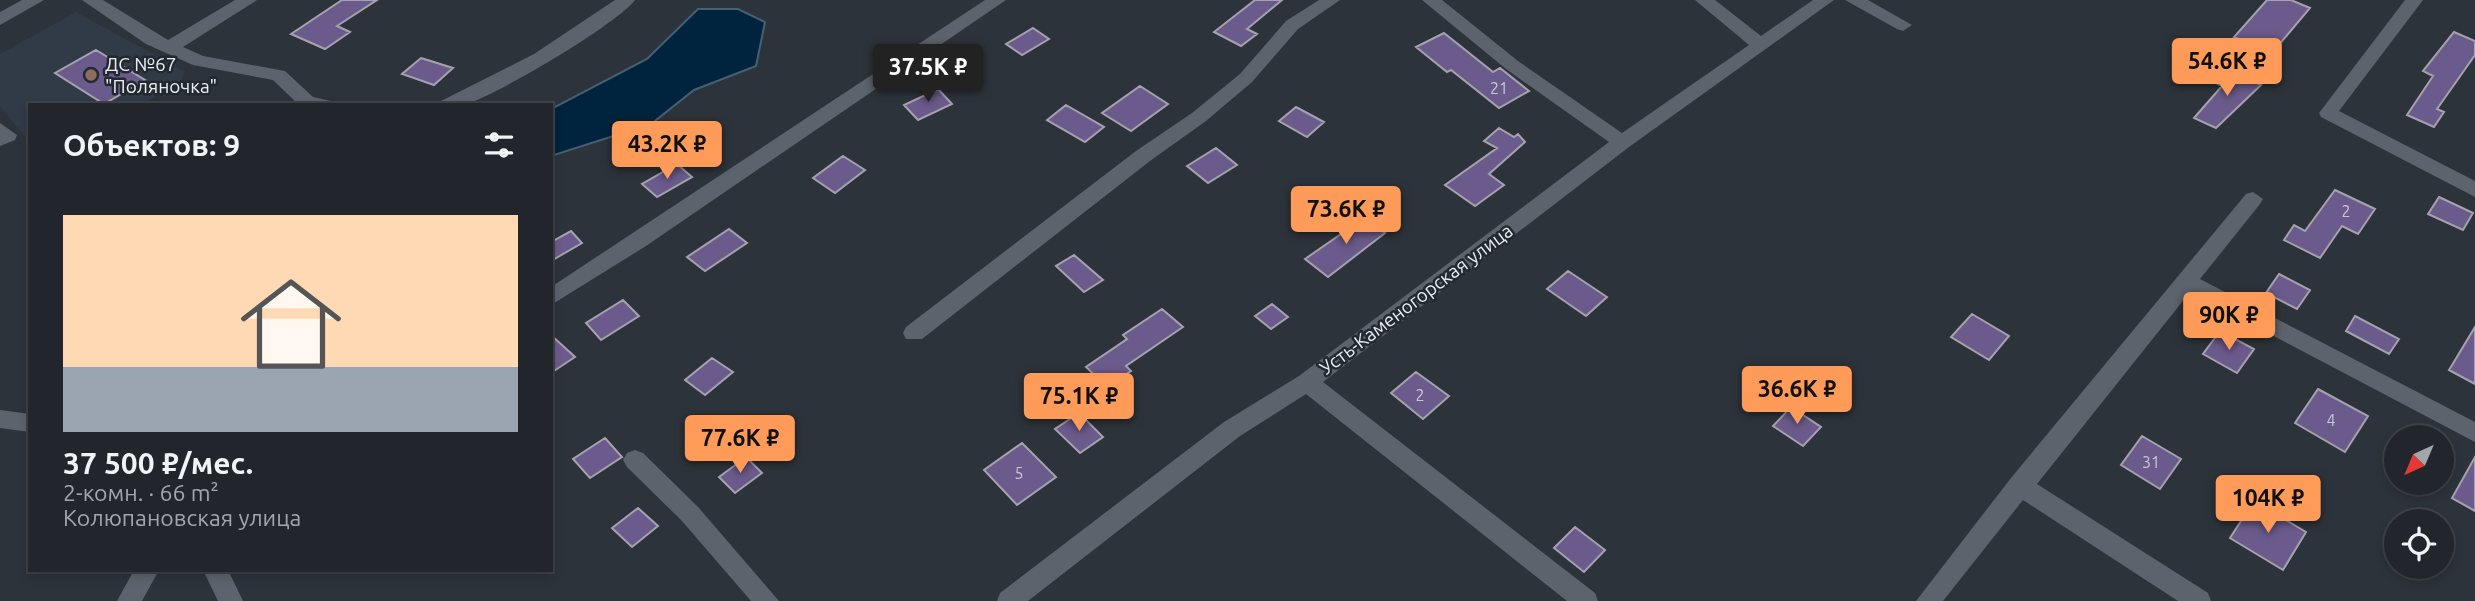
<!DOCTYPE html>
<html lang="ru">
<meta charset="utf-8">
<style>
:root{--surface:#22262c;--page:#2a2e34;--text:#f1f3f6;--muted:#a2a5a9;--line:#3f4348;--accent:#ff9b59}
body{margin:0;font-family:Ubuntu,sans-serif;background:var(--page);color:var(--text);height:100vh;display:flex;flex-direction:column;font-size:26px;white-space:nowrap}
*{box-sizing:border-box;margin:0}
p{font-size:23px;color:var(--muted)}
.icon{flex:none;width:38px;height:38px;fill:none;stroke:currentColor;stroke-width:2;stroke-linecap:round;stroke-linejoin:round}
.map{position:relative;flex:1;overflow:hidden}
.panel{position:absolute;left:28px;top:103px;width:525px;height:469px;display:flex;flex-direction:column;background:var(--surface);border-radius:0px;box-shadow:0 4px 10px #0003,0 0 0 2px var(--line)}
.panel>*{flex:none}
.needle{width:46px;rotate:224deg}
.tools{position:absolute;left:2384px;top:425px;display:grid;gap:14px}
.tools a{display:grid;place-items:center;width:70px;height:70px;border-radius:50%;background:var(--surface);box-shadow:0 4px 10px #0003,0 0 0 2px var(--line);font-size:35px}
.price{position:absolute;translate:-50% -60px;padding:0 16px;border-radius:7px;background:var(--accent);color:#111;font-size:23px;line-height:46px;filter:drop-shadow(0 2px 4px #0008)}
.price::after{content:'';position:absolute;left:50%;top:42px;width:21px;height:16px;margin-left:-10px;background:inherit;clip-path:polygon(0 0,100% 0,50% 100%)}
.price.active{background:#222;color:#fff}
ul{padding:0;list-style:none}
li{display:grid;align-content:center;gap:14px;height:371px;padding:0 35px}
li+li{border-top:2px solid var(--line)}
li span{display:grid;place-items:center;height:217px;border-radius:0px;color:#555}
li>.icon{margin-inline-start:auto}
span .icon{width:126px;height:126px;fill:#fffc;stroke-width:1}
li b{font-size:30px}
h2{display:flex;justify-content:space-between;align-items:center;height:84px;padding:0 35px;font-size:30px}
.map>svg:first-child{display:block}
</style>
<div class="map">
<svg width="2475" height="601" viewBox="0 0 2475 601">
<rect width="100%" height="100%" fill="#2d333a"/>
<path fill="#313a47" d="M76,12L184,71L182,80L141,105H30V143L0,106V54Z"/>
<path fill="#00243d" stroke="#466073" stroke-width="2" d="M698,9H738L765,22L756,66L694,90L651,124L551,156V109L647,59Z"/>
<path fill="#6b5b8c" stroke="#a5a2ad" stroke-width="2" d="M342,0H377L337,26L350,32L325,49L291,34Z
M1255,0H1282L1247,29L1257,34L1241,46L1214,32Z
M2267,0H2291L2310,8L2272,53L2234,37Z
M1033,28L1049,39L1022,55L1006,44Z
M2454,32L2475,41V55L2437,109L2444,112L2434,127L2407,115L2433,76L2423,71Z
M1444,33L1493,72L1500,68L1529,91L1499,108L1451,70L1447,72L1416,47Z
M96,50L145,80L104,104L55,73Z
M421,58L453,68L434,85L402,74Z
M2228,68L2261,85L2216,128L2194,118L2222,86L2214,82Z
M1140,86L1168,104L1131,131L1102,113Z
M938,89L952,104L918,120L904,105Z
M1066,105L1104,127L1085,142L1047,120Z
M1296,107L1324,122L1307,137L1279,121Z
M1499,128L1514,137L1518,134L1525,142L1489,174L1504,185L1475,206L1445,185L1497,148L1484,141Z
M1216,148L1237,165L1208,183L1187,166Z
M843,156L865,170L835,193L813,178Z
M677,164L692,177L657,197L642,184Z
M2335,190L2375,209L2358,234L2342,226L2320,258L2284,240L2294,225L2305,231Z
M2439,197L2473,213L2463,230L2428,214Z
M1360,214L1385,233L1328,277L1305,259L1351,227L1346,223Z
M729,229L747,243L705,271L687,257Z
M571,231L582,243L551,261V242Z
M1074,255L1103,280L1084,292L1056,266Z
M1568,271L1607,297L1586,316L1547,289Z
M2279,274L2310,290L2297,309L2266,293Z
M623,300L639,316L601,340L586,323Z
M1272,304L1288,317L1271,329L1255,316Z
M1162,309L1183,327L1126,366L1131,371L1107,387L1086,367L1127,339L1123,335Z
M1972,314L2009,336L1989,360L1951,337Z
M2355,316L2399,339L2389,354L2346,331Z
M2475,327V384L2449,370Z
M2220,331L2254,349L2237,373L2203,354Z
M551,335L575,357L551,373Z
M712,358L733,372L705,395L685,380Z
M1416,372L1449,396L1423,419L1391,393Z
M2318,389L2368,416L2345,452L2295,423Z
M1791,407L1821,427L1803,446L1773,426Z
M1079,413L1103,437L1080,453L1055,429Z
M2142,436L2181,459L2160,489L2121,465Z
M605,438L622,457L590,478L573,459Z
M1022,443L1056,477L1017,505L984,470Z
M746,457L762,473L735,493L719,477Z
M2475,457V511L2452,498Z
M2254,501L2306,532L2283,570L2230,538Z
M638,508L658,526L632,547L612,528Z
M1575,527L1605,550L1584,572L1554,548Z"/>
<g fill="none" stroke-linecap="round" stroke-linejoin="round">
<path fill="#5d636c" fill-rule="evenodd" d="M22,0H44L0,25V12Z
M82,0H103L168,40L235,0H257L183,47L203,56L285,71L313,97L331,101L333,105H299L273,80L193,65L146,44Z
M615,0H635C616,25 497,95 466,104C458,107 447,105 439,105L441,101L534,54Z
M985,0H1006L646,246L551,305V287Z
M1319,0H1340L1298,29L1252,82L1206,121L1150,161L922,339H906L903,333L906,327L1136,151L1192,113L1240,74L1286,21Z
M1422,0H1442L1518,61L1622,133L1749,45L1695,0H1715L1761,36L1813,0H1834L1629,147L1323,382L1595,593L1598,601H1567L1306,394L1240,436L1028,601H997L1000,593L1224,422L1299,376L1609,142L1506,69Z
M1845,0H1868L1912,25L1903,31L1897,29Z
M2405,0H2423L2339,111L2475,181V197L2321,117L2319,113Z
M0,123L17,135L15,140L0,146Z
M2253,192L2263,199L2260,204L2200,279L2475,422V442L2190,292L2037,484L2208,593L2211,601H2178L2023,500L1943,601H1916L2011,478L2246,194Z
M0,410L30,414V432L0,428Z
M635,450L643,453L698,507L779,601H751L682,521L627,467L623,460L627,453Z
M134,570H159L142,601H117Z
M203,570H228L243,601H218Z"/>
</g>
<circle fill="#8d6e63" stroke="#232930" stroke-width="2.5" cx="91" cy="75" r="7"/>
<g text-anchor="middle" stroke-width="5" stroke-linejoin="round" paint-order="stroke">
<g font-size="16" fill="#cac8d8">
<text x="1499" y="94">21</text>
<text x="2346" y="217">2</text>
<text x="1420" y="401">2</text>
<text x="2331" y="426">4</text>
<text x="2151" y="468">31</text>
<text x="1019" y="479">5</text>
</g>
<g font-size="19" fill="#e9ecf1" stroke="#232930" text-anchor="start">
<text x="105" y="71">ДС №67<tspan x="105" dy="22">"Поляночка"</tspan></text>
</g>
<g font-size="19" fill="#e9ecf1" stroke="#232930">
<text transform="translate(1416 299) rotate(-37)" y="7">Усть-Каменогорская улица</text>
</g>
</g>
</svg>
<div class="tools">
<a><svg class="needle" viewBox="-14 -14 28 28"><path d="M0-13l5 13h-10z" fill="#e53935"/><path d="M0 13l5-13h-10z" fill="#a2a5a9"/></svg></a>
<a><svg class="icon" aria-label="locate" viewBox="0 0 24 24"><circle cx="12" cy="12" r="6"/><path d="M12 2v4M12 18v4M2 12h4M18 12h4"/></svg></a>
</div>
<b class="price" style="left:2227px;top:98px">54.6K ₽</b>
<b class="price active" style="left:928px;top:104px">37.5K ₽</b>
<b class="price" style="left:667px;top:181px">43.2K ₽</b>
<b class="price" style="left:1346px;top:246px">73.6K ₽</b>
<b class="price" style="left:2229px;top:352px">90K ₽</b>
<b class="price" style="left:1797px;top:426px">36.6K ₽</b>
<b class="price" style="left:1079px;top:433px">75.1K ₽</b>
<b class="price" style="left:740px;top:475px">77.6K ₽</b>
<b class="price" style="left:2268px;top:535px">104K ₽</b>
<section class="panel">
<h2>Объектов: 9<svg class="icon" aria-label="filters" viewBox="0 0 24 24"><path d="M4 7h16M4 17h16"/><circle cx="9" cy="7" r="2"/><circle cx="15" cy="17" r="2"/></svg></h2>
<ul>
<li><span style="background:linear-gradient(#ffd9b3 70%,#9aa5b1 0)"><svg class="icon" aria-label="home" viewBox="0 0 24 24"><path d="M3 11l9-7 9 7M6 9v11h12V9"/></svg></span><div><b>37 500 ₽/мес.</b><p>2-комн. · 66 m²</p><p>Колюпановская улица</p></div></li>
</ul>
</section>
</div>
